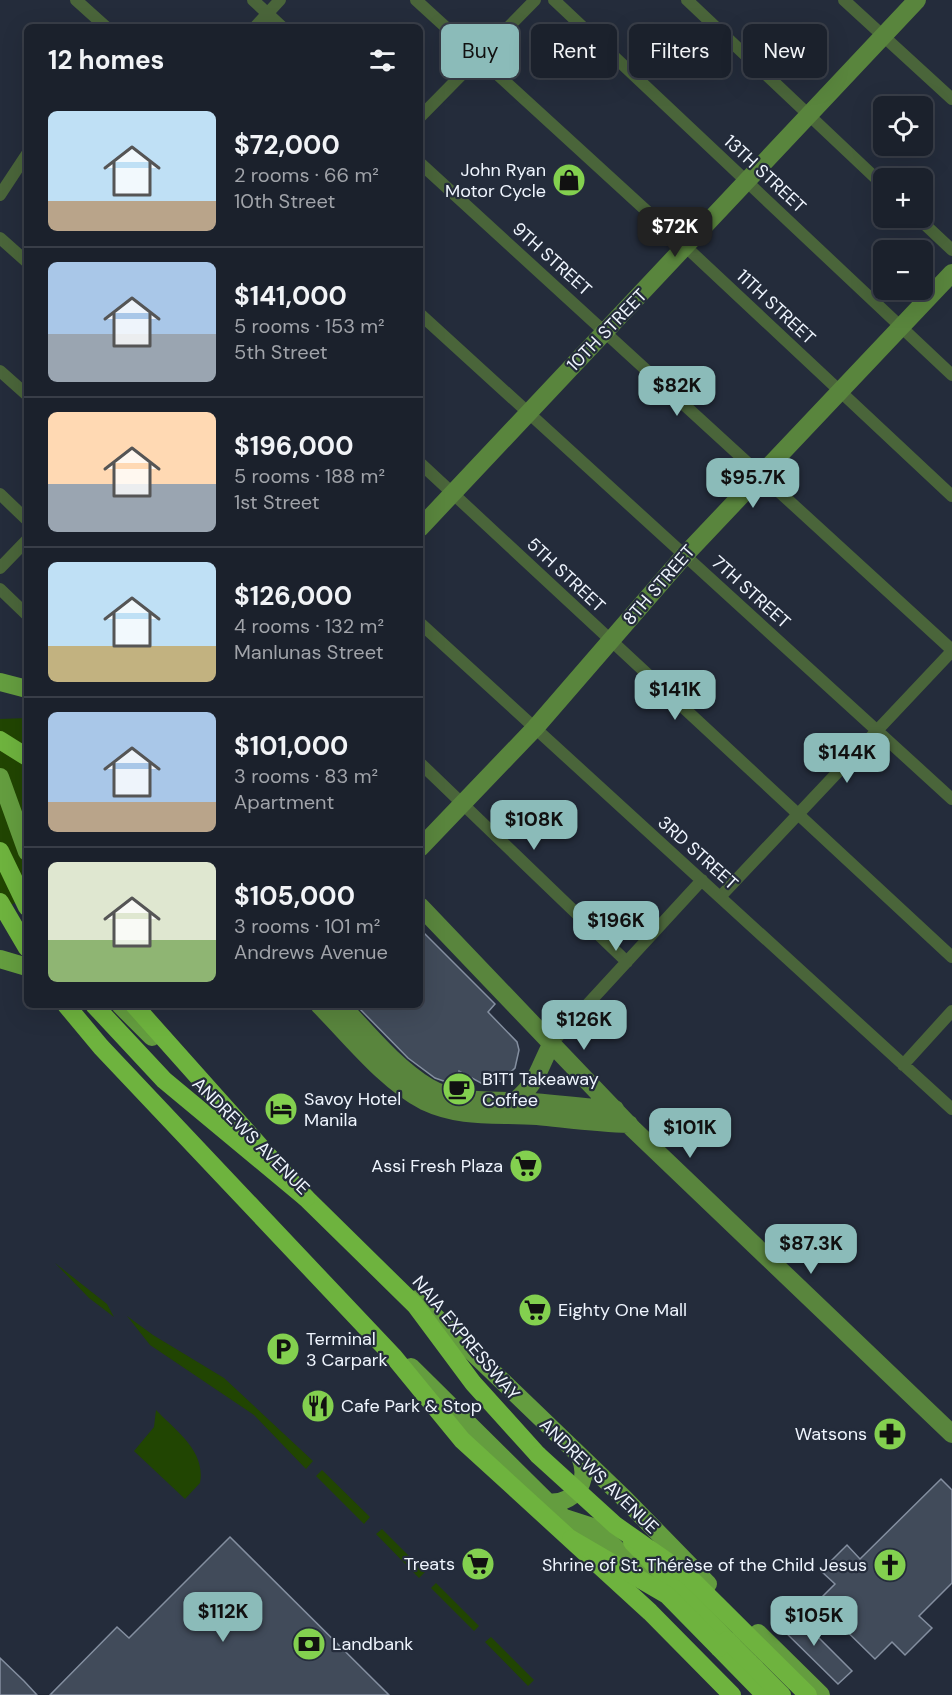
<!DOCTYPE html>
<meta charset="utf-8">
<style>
:root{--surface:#1b212c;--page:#242934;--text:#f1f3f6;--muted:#a0a3a9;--line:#393e48;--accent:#8bbbb9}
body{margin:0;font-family:"DM Sans",sans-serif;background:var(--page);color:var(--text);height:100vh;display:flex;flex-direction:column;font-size:22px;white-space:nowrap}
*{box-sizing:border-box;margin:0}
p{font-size:20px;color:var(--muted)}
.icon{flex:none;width:33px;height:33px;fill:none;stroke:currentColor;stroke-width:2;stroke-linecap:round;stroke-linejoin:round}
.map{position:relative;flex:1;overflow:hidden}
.drawer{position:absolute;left:24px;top:24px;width:399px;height:984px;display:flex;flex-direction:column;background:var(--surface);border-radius:9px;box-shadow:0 6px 24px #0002,0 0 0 2px var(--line)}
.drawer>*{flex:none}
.top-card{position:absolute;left:441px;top:24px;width:420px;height:54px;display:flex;gap:12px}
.controls{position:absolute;left:873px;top:96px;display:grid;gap:12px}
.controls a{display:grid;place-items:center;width:60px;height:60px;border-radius:9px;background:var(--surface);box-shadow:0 6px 24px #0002,0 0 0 2px var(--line);font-size:30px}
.price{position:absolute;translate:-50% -51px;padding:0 14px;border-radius:12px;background:var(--accent);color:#111;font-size:20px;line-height:39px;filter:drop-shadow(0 2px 3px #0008)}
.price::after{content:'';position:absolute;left:50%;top:36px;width:18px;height:14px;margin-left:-9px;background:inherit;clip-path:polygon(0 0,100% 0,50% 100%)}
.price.current{background:#222;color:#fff}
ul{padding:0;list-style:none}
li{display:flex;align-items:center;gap:18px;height:150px;padding:0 24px}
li+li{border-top:2px solid var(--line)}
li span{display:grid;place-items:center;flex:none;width:168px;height:120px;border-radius:9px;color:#555}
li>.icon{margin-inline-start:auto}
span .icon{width:72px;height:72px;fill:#fffc;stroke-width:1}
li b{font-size:26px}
h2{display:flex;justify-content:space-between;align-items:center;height:72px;padding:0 24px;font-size:26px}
.tag{padding:0 21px;border-radius:9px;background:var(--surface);box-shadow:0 6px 24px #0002,0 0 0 2px var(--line);font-size:21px;line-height:54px}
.tag.current{background:var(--accent);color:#111}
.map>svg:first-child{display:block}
</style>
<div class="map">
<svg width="952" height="1695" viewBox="0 0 952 1695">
<rect width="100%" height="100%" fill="#242c3b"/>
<path fill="#214502" d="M27,718V895L0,912V719Z
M55,1263L107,1304L114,1317L89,1298Z
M127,1316L153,1335L224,1378L313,1461L306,1469L254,1415L150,1345Z
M156,1410C176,1431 206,1451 200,1483L185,1499L134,1451L154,1427Z
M322,1470L370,1517L364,1524L316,1476Z
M382,1529L425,1572L419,1578L376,1534Z
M436,1583L479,1626L474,1631L431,1588Z
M491,1637L534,1680L528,1686L485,1642Z"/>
<path fill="#414b5a" stroke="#848fa0" stroke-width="1.5" d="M420,929L495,1004L488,1012L517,1042L519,1050L515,1068L501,1081L481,1083L459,1071L455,1085L435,1078L408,1058L356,1005H420Z
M941,1479L952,1490V1583L919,1616L932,1628L905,1655L892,1642L875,1659L817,1602L835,1584L821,1571L847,1545L860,1559Z
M230,1537L389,1695H50L117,1627L129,1638Z
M790,1609L852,1671L838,1684L776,1623Z
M0,1658L24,1681L37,1695H0Z"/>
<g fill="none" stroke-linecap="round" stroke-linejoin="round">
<path stroke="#4a653a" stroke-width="12" d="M76,0L106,27
M253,0L282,27
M416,0L686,247L952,496
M554,0L952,375
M687,0L884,186
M844,0L952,99
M255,27L280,0
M420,117L535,0
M420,163L952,650
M0,195L27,154
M918,218L952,250
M0,238L27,262
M420,314L952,799
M0,371L27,395
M420,463L952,957
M0,494L27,520
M0,568L27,540
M0,589L27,615
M420,623L952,1109
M420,763L627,962
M720,897L952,651
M552,1043L702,880
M903,1065L952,1011"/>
<path stroke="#59853d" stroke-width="18" d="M420,528L917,0
M420,848L535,728L684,556L952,273
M420,906L633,1129L952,1434
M319,1005C350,1036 385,1081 424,1101C462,1119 497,1113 537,1116C568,1119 598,1123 629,1124
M341,1005C368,1033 394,1066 428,1087C455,1103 485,1100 514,1101C548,1102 581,1108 615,1109
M515,1101C539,1081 538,1069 552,1043"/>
<path stroke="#649d3f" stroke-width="18" d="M0,682L27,689
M0,777L27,852
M0,959L27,967
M120,1005L152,1037
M417,1299L625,1499L708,1584
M411,1367L594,1548
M546,1502C573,1506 591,1482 580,1457
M565,1518L596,1528L646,1579
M758,1633L821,1695"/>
<path stroke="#6eb33e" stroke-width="18" d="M0,740L27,757
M0,851L27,907
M0,902L27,948
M66,1005L101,1047L394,1357L462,1440L650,1612L732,1695
M94,1005L164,1080L306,1198L415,1305L473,1383L538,1455
M632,1542L727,1640
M719,1648L765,1695"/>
<path stroke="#6eb33e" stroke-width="18" d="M134,1005L306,1198
M538,1455L615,1525L688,1576L808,1695
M571,1539L667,1595L719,1648
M727,1640L782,1695"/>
</g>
<defs>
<symbol id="shop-disc" viewBox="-11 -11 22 22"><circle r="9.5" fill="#83d04f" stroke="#242c3b"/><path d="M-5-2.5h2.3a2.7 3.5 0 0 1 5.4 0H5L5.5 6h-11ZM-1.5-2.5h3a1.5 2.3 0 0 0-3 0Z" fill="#111"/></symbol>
<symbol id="cafe-disc" viewBox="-11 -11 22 22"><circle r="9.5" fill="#83d04f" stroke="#242c3b"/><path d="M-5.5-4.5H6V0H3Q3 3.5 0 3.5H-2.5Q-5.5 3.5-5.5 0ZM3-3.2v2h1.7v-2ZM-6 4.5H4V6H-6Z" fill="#111"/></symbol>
<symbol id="hotel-disc" viewBox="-11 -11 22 22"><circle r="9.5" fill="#83d04f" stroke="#242c3b"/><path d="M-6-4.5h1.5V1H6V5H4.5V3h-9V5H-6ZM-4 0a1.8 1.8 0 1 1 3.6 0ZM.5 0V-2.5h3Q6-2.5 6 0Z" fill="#111"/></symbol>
<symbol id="supermarket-disc" viewBox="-11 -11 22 22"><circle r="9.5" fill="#83d04f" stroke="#242c3b"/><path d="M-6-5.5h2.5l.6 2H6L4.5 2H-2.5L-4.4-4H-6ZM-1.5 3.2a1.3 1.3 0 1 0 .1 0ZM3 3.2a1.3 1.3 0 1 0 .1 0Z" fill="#111"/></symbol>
<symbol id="parking-disc" viewBox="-11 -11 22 22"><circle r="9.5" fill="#83d04f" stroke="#242c3b"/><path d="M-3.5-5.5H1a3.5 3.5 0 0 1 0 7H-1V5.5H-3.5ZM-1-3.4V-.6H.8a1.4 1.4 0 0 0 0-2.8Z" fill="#111"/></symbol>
<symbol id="restaurant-disc" viewBox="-11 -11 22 22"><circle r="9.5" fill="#83d04f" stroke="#242c3b"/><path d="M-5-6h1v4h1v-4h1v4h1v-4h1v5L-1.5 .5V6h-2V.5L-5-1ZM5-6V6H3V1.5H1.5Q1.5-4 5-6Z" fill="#111"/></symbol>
<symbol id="pharmacy-disc" viewBox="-11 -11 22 22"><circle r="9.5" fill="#83d04f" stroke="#242c3b"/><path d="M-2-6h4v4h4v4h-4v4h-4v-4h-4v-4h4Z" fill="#111"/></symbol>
<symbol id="church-disc" viewBox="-11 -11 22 22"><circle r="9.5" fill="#83d04f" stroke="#242c3b"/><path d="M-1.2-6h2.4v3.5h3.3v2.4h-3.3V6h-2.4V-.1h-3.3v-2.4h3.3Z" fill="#111"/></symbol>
<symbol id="bank-disc" viewBox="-11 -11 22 22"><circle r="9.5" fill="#83d04f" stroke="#242c3b"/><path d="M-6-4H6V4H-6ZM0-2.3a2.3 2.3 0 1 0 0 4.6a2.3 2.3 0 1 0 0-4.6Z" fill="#111"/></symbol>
</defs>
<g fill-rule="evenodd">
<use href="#shop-disc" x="550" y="161" width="38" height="38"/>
<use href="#cafe-disc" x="440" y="1070" width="38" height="38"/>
<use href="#hotel-disc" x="262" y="1090" width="38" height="38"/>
<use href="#supermarket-disc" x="507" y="1147" width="38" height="38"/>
<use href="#supermarket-disc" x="516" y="1291" width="38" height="38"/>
<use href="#parking-disc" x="264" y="1330" width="38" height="38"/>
<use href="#restaurant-disc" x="299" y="1387" width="38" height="38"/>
<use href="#pharmacy-disc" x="871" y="1415" width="38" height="38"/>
<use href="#supermarket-disc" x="459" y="1545" width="38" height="38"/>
<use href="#church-disc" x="871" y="1546" width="38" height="38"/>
<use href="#bank-disc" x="290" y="1625" width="38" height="38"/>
</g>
<g text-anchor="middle" stroke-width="4.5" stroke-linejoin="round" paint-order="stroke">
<g font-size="18" fill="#eff5fe" stroke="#242c3b" text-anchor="start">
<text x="546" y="176" text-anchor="end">John Ryan<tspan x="546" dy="21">Motor Cycle</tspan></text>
<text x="482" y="1085">B1T1 Takeaway<tspan x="482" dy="21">Coffee</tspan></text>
<text x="304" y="1105">Savoy Hotel<tspan x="304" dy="21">Manila</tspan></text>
<text x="503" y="1172" text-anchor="end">Assi Fresh Plaza</text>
<text x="558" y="1316">Eighty One Mall</text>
<text x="306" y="1345">Terminal<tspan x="306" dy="21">3 Carpark</tspan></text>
<text x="341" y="1412">Cafe Park &amp; Stop</text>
<text x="867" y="1440" text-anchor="end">Watsons</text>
<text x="455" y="1570" text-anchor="end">Treats</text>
<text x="867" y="1571" text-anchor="end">Shrine of St. Thérèse of the Child Jesus</text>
<text x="332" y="1650">Landbank</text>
</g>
<g font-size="18" fill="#eff5fe" stroke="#242c3b">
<text transform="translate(765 174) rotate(43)" y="6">13TH STREET</text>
<text transform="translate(552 259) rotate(42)" y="6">9TH STREET</text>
<text transform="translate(776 307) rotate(43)" y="6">11TH STREET</text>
<text transform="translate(607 330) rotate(-46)" y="6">10TH STREET</text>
<text transform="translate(566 575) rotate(43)" y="6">5TH STREET</text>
<text transform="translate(659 585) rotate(-49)" y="6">8TH STREET</text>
<text transform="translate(751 592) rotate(42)" y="6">7TH STREET</text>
<text transform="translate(698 853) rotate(42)" y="6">3RD STREET</text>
<text transform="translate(251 1136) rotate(45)" y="6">ANDREWS AVENUE</text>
<text transform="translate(466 1338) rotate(50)" y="6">NAIA EXPRESSWAY</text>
<text transform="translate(599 1476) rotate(44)" y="6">ANDREWS AVENUE</text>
</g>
</g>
</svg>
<div class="controls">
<a><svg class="icon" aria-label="locate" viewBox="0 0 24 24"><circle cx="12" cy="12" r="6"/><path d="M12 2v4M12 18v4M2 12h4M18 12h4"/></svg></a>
<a>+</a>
<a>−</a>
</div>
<b class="price current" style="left:675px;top:258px">$72K</b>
<b class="price" style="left:677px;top:417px">$82K</b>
<b class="price" style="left:753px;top:509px">$95.7K</b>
<b class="price" style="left:675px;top:721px">$141K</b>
<b class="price" style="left:847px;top:784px">$144K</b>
<b class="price" style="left:534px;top:851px">$108K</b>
<b class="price" style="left:616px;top:952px">$196K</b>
<b class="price" style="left:584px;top:1051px">$126K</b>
<b class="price" style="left:690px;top:1159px">$101K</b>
<b class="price" style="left:811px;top:1275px">$87.3K</b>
<b class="price" style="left:223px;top:1643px">$112K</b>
<b class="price" style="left:814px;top:1647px">$105K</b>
<div class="top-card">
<a class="tag current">Buy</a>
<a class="tag">Rent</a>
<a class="tag">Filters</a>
<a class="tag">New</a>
</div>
<section class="drawer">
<h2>12 homes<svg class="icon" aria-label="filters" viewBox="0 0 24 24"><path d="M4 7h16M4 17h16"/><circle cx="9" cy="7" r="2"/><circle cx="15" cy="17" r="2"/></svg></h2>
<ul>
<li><span style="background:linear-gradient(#bfe0f5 75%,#b9a48a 0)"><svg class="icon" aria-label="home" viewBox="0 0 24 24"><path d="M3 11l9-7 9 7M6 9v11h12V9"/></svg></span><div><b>$72,000</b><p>2 rooms · 66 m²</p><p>10th Street</p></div></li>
<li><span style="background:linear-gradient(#a9c7e8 60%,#9aa5b1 0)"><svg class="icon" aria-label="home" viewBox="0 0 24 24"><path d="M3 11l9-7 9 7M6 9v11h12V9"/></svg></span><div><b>$141,000</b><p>5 rooms · 153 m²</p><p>5th Street</p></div></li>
<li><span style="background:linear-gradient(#ffd9b3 60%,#9aa5b1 0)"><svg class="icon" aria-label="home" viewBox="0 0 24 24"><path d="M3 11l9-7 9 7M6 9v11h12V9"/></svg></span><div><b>$196,000</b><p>5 rooms · 188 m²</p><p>1st Street</p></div></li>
<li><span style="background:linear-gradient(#bfe0f5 70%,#c2b280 0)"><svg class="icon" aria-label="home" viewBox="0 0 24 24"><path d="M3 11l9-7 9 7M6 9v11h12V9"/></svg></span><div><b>$126,000</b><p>4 rooms · 132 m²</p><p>Manlunas Street</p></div></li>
<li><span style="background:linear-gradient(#a9c7e8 75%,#b9a48a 0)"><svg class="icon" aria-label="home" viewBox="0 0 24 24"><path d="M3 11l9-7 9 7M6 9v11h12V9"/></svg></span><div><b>$101,000</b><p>3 rooms · 83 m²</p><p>Apartment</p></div></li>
<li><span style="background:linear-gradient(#dfe7d0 65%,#8fb573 0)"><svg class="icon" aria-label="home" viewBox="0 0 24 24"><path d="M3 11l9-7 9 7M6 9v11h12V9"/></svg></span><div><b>$105,000</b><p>3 rooms · 101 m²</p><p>Andrews Avenue</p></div></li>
</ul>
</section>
</div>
